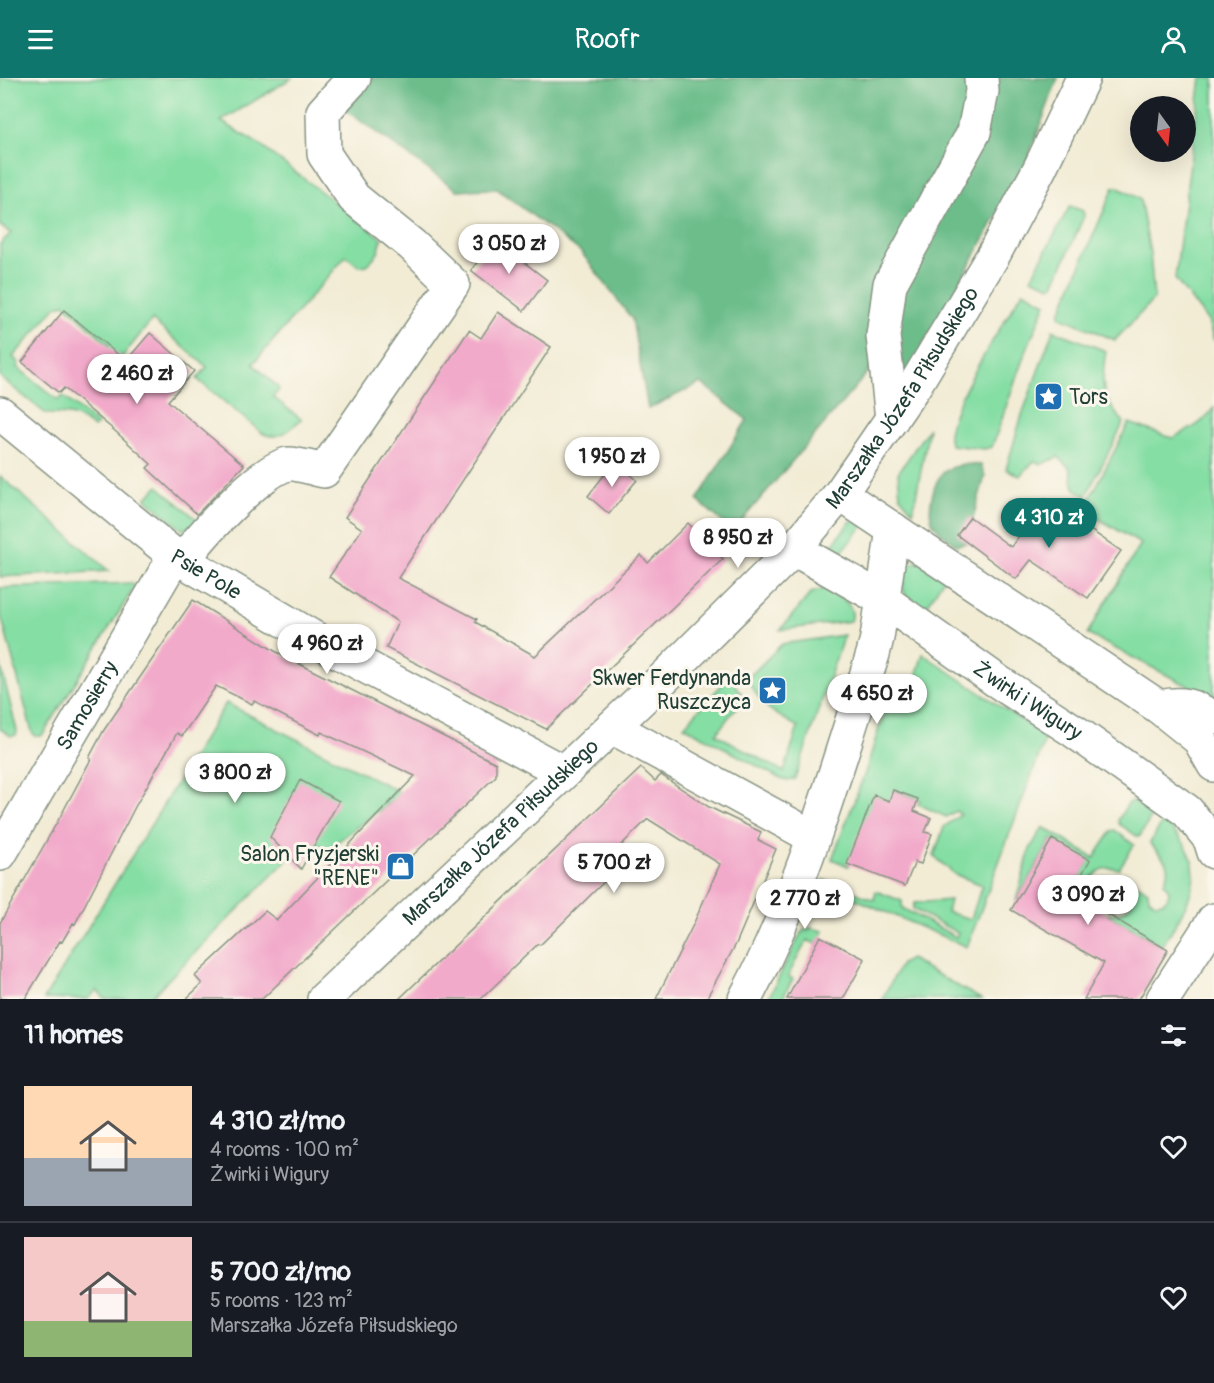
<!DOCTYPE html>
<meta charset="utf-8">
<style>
:root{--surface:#171b24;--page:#20242c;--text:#f1f3f6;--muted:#9ea1a6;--line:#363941;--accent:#0f766e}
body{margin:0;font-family:Pangolin,sans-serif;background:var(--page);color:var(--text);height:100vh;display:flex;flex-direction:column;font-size:22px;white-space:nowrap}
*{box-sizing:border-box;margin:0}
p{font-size:20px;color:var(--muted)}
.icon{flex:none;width:33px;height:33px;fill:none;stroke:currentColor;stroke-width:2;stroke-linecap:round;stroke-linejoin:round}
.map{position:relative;height:921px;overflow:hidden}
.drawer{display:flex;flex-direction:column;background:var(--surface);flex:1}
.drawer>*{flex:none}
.needle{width:39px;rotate:165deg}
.fabs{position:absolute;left:1130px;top:18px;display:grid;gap:12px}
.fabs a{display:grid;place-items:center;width:66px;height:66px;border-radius:50%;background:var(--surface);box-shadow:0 6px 24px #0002;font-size:30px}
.price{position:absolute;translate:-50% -51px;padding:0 14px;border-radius:21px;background:#fff;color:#222;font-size:20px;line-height:39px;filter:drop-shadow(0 2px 3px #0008)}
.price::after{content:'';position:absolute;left:50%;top:36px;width:18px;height:14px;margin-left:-9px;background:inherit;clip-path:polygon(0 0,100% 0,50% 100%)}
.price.on{background:var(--accent);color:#fff}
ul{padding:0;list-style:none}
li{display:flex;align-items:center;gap:18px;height:150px;padding:0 24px}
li+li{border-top:2px solid var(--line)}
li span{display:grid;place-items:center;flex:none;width:168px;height:120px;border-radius:0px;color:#555}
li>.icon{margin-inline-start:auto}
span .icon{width:72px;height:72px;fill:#fffc;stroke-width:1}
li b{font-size:26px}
h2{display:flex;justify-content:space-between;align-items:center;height:72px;padding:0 24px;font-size:26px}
header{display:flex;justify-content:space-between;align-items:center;height:78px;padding:0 24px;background:var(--accent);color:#fff;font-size:27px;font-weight:600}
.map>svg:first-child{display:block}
</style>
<header><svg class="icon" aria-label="menu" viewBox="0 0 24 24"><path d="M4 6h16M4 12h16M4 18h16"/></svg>Roofr<svg class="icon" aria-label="person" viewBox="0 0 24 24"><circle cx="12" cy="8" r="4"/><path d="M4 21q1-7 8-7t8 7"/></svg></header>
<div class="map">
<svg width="1214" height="921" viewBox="0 0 1214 921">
<rect width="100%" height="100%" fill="#fbf7ec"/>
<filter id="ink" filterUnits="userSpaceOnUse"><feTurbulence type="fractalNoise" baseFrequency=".0167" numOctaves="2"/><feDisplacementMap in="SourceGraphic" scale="12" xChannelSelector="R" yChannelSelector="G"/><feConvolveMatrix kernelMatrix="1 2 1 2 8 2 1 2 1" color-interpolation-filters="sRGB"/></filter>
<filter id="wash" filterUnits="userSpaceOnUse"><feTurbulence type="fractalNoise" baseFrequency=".008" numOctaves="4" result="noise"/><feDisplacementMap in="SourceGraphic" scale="24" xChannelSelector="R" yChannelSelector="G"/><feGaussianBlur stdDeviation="1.35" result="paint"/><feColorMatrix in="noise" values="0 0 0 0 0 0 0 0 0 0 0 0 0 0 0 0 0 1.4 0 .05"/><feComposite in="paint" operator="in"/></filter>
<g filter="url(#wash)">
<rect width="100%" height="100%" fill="#f2ecd5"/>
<path fill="#85dea4" stroke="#528e6c" stroke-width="1.5" d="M0,0H292L221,43L257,65L382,160L378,175L367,187L359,188L346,178L253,286L278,309L279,312L273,319L301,341C291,352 276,364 262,355L197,301L207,289L152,242L114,289L101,277L109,267L65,226L57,228L13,279L19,285L17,289L58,322L63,318L98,347L94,350C76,335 67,336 46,336L0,299V166L11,155L0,148Z
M1201,0H1214V263L1208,243L1175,201Z
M1114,109H1117L1140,121L1150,175L1154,221L1115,262L1061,239L1060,235Z
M1070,128L1083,133L1084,138L1054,207L1051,208L1031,200Z
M1023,213L1046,225L1024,278L992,369L984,371L951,367C936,345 1009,237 1023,213Z
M1053,252L1106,273C1101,304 1100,321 1124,344L1086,418L1074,410L1070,390L1058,379L1042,386L1034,383L1020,398L1006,391L1022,337Z
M1214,330V658L1198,613L1087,556L1141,466L1084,432L1129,345L1172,360C1189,352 1203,346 1214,330Z
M929,350L913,434L900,418L898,395Z
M0,398L109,493L0,499Z
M158,408L199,443L183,452L147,422L146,420Z
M851,443L866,444L837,480L832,475L831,468Z
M920,484L944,500L924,533C902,518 900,515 906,489L912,485Z
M133,505L134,510L44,655L41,658H35L32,654L0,534V510Z
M823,511C837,516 857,526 851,543L780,552L811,515Z
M844,557L795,701L788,703L781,701L684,648L729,599L744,619L716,656L784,694L798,649C770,633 764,631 747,601L782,566Z
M923,576L1046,659L967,869L851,819L822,809L824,802L874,822L876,813L902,823V830L956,859L958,855L913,831L914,825L950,822L947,834L971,841L982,807L954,796L934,778L944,749L961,736L956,733L946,739L918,726L920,722L895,712L890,724L875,718L848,788L832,781L865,695L894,602L913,608Z
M0,585L17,653L16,657L11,658L0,651Z
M226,625L402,715L328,771L307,762L149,921H105L97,912L88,921H44Z
M1134,723L1153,736L1140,758H1137L1119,746L1118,742L1128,725Z
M1163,743C1214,785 1193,820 1162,868L1107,836C1130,837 1139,821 1130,801L1148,813L1149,820L1155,825C1164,825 1168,822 1169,813L1164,805C1174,783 1160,779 1150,765Z
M1043,749L1094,780L1112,753L1115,752L1134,767L1119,791C1099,786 1083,801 1092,821L1088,825L1071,815L1089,782L1052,761L1016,823L1030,771Z
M811,850L824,853L818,867L807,862L788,898L793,901L782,921H768L800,857L804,852Z
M910,881L981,921H882L901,886Z"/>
<path fill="#6cbd8a" stroke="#467d5f" stroke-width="1.5" d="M363,0H974L975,8L874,287L733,453L697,422L747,342L701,305L648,331L632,241L581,174L497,111L457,112L338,27Z
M987,0H1058L1026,86L902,307L893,250L902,197Z
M963,386L981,387L985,398L966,465L956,467C948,460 936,453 932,443C927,431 934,401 945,393C949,390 958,388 963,386Z"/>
<g id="blocks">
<path fill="#f2aaca" d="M495,162L547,202L524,233L471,192Z
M64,232L126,283L150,255L194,293L168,323L244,387L197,436L147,390L151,386L115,353L64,310L59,315L22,284Z
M498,234L551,269L398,500L477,541L475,544L535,578L641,477L648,485L688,445L723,481L546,651L386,570L398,544L329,499L362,451L345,439L469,252L481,260Z
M615,383L637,402L609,436L588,418Z
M1045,421L1121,473L1088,520L1031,482L1016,501L957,457L970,439L1011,469Z
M193,522L278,575L496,685V698L262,921H186L202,906L195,898L265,833L277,842L415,698L321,654L320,657L254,623L252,626L216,608L182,658L177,655L135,729L75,846L73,845L62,864L60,863L25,921H0V845L60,739L91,681L89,680L104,652Z
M641,690L655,703L661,697L709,729L761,754L758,762L776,771L736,866L706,921H656L693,847L720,786L648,741L609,779L619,789L540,867L538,866L481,921H399Z
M300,702L339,723L301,791L270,759Z
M893,712L918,721L914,733L931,740L925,754L932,756L921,786L915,784L905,808L847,786L874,717L889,723Z
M1052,761L1090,782L1071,815L1168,872L1139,921H1084L1104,885L1011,832Z
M820,858L865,881L843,921H787Z"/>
</g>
</g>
<g filter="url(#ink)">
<use href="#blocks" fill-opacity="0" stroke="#889484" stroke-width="1.5"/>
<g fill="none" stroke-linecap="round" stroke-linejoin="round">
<defs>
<g id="minor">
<path id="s1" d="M0,335L175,478L331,570L563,694"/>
<path d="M892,341L883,258L890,206L974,54L982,13L981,0"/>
<path d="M840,416L1159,629L1199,661L1214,687"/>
<path id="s2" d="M794,471L882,521L997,603L1074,653L1132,694L1187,733L1210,761L1214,774"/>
<path d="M183,483C200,458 260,392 288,386C295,385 315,391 324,393L453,206L412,167L354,120L324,76L323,34L354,0"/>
<path d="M1159,629C1184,624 1192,627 1214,640"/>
<path d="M612,649L813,759"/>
<path id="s3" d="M0,776L175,478"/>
<path id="s4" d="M324,921L668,596L794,471L840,416L915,307L994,176L1040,90L1083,0"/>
<path d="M745,921C802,813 836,692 873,576L877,560L893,451"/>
<path d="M1163,921L1214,842"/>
</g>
</defs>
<use href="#minor" stroke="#889484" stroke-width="36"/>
<use href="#minor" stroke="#fff" stroke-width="33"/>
</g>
</g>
<defs>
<symbol id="sight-square" viewBox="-11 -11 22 22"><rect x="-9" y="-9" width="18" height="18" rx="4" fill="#1f6fb2" stroke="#fbf7ec"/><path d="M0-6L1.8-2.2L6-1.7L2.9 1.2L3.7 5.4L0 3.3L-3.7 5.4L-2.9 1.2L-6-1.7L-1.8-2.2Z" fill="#fff"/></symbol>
<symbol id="shop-square" viewBox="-11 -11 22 22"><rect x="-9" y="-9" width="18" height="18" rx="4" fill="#1f6fb2" stroke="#fbf7ec"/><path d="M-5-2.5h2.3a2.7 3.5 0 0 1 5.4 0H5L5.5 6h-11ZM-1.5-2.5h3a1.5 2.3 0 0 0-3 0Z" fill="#fff"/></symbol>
</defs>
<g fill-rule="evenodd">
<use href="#sight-square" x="1032" y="302" width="33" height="33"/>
<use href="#sight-square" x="756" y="596" width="33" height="33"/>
<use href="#shop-square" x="384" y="772" width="33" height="33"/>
</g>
<g text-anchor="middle" stroke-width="6" stroke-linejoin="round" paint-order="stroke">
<g font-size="21" fill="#1f3d34" stroke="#fbf7ec">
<text dy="7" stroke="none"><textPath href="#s4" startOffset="837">Marszałka Józefa Piłsudskiego</textPath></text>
<text dy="7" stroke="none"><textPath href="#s1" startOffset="262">Psie Pole</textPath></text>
<text dy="7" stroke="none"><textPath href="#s2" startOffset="279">Żwirki i Wigury</textPath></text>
<text dy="7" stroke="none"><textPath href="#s3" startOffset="172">Samosierry</textPath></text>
<text dy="7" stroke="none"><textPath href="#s4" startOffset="243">Marszałka Józefa Piłsudskiego</textPath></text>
</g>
<g font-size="21" fill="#1f3d34" stroke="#fbf7ec" text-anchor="end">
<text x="1069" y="326" text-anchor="start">Tors</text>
<text x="751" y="607">Skwer Ferdynanda<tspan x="751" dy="24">Ruszczyca</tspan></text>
<text x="379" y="783">Salon Fryzjerski<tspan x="379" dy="24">"RENE"</tspan></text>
</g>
</g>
</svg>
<div class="fabs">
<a><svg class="needle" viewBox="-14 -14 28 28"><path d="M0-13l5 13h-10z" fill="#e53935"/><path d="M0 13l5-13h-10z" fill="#9ea1a6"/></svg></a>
</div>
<b class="price" style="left:509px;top:197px">3 050 zł</b>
<b class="price" style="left:137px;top:327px">2 460 zł</b>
<b class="price" style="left:612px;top:410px">1 950 zł</b>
<b class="price on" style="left:1049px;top:471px">4 310 zł</b>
<b class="price" style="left:738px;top:491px">8 950 zł</b>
<b class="price" style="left:327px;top:597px">4 960 zł</b>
<b class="price" style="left:877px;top:647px">4 650 zł</b>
<b class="price" style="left:235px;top:726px">3 800 zł</b>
<b class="price" style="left:614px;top:816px">5 700 zł</b>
<b class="price" style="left:1088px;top:848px">3 090 zł</b>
<b class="price" style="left:805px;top:852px">2 770 zł</b>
</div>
<section class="drawer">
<h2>11 homes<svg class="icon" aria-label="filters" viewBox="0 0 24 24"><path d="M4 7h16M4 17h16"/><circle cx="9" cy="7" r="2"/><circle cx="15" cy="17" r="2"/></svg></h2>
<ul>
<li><span style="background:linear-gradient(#ffd9b3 60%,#9aa5b1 0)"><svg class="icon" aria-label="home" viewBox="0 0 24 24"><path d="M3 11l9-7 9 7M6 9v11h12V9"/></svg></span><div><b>4 310 zł/mo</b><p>4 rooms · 100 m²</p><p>Żwirki i Wigury</p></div><svg class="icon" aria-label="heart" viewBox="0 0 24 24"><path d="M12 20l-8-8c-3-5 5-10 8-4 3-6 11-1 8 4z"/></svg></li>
<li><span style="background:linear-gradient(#f6c9c9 70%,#8fb573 0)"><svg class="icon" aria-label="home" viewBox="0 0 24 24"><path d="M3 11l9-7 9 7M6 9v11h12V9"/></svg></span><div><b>5 700 zł/mo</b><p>5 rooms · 123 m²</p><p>Marszałka Józefa Piłsudskiego</p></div><svg class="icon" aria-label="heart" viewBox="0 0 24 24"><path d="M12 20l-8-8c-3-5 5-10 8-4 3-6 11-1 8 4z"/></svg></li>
</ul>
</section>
